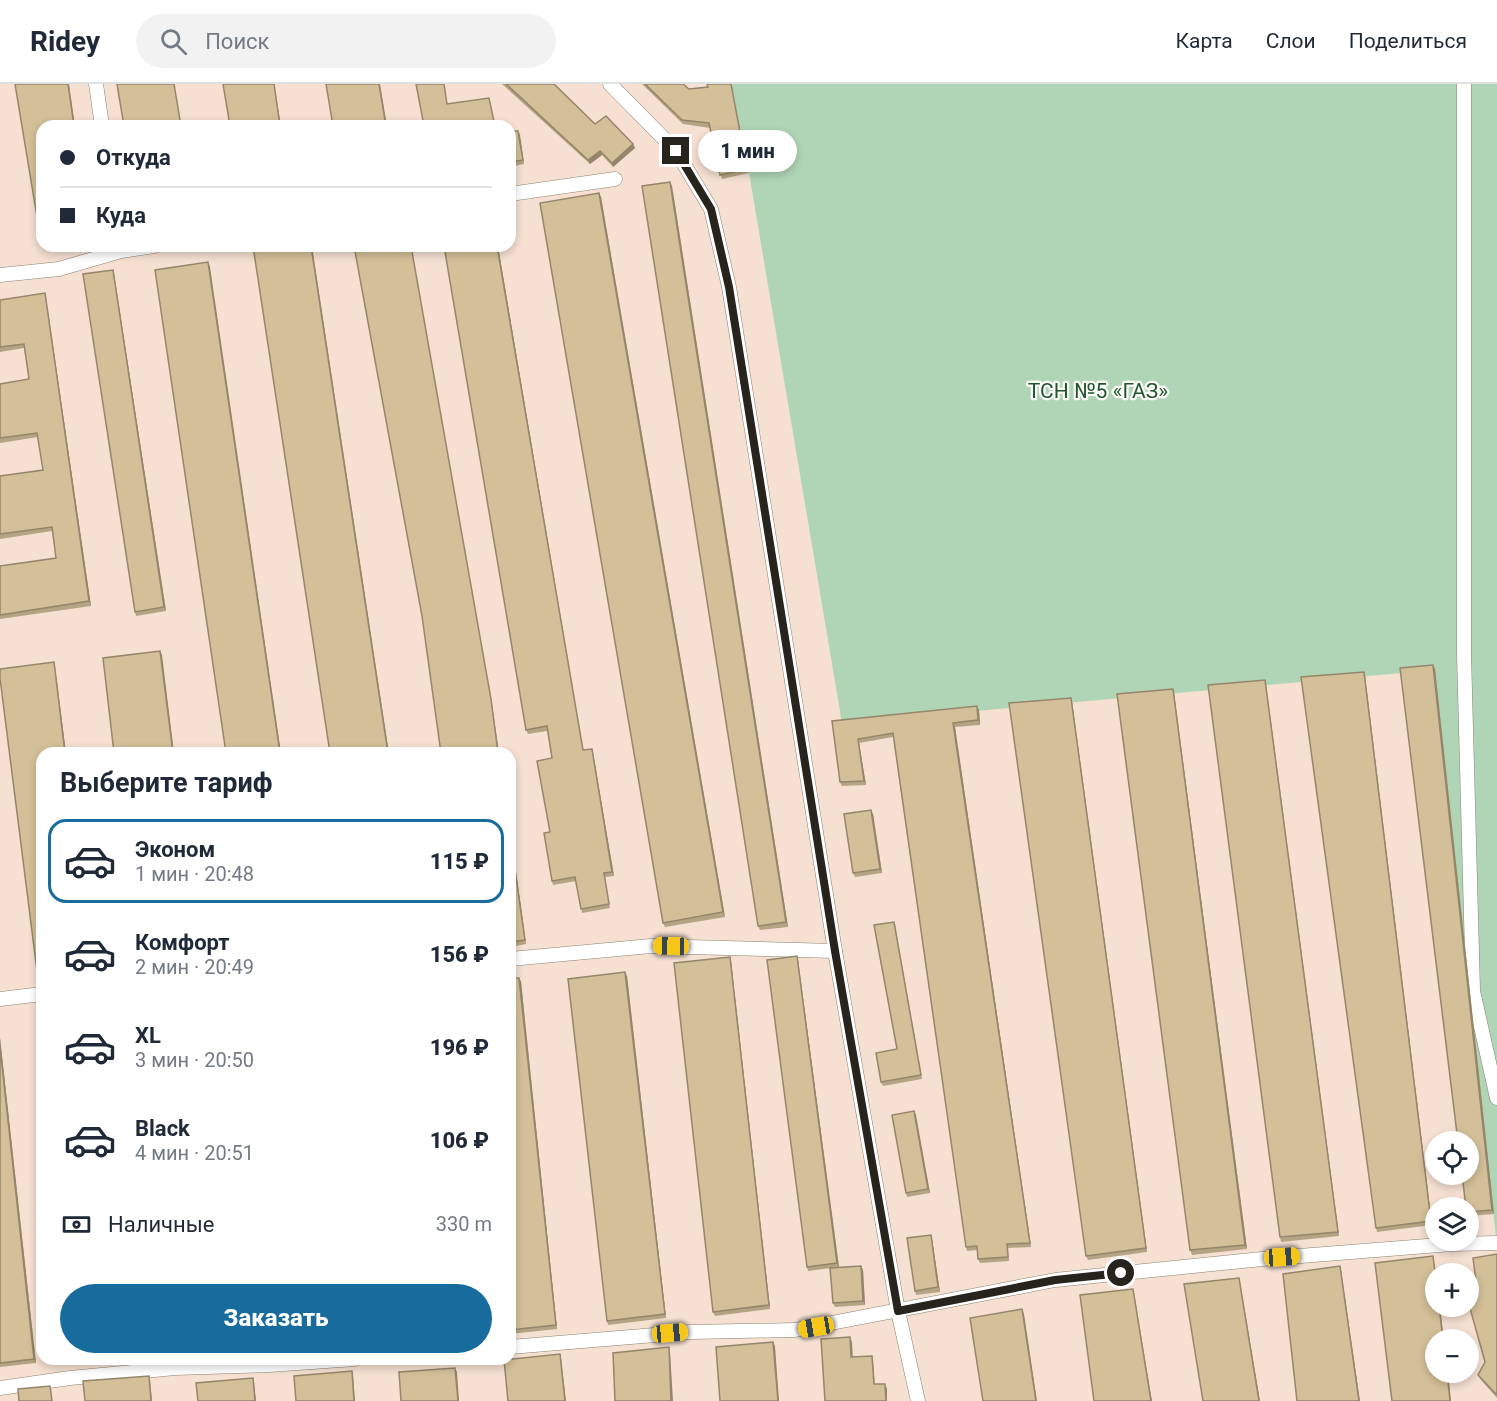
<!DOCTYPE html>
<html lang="ru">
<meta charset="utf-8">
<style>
:root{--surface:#fff;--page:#f2f2f3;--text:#1f2937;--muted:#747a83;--line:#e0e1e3;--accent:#186c9d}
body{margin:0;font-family:Roboto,sans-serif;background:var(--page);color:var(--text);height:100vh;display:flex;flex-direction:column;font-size:22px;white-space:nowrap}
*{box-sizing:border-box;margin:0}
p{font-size:20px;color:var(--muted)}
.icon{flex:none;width:33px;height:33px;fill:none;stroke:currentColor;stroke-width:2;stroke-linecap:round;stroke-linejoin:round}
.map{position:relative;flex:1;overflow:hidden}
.panel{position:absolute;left:36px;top:663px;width:480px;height:618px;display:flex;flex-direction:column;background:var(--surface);border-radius:18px;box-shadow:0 3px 9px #0003}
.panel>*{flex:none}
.guide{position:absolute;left:36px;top:36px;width:480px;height:132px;border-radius:18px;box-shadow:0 3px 9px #0003;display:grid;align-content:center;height:132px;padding:0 24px;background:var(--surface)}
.tools{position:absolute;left:1425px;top:1047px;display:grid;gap:12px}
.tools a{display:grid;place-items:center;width:54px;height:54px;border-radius:50%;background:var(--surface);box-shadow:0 3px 9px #0003;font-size:30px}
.end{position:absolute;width:27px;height:27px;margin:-14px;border:8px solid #27241d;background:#fff;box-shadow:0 0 0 3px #fff}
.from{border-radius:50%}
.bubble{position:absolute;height:42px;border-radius:21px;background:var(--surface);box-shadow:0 3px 9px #0003;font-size:20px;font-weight:800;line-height:42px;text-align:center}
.car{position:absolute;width:18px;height:36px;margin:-18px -9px;border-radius:8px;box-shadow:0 0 4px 2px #0007;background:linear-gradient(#f5c518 24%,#345 0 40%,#f5c518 0 76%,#345 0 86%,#f5c518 0)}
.guide b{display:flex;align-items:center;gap:21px;height:57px;font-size:22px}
.guide b+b{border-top:2px solid var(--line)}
.guide i{width:15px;height:15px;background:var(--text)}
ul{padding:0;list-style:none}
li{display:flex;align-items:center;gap:18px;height:84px;margin:0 12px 9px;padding:0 12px;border:3px solid transparent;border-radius:18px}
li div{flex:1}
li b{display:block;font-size:22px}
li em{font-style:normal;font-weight:800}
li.on{border-color:var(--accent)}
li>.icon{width:54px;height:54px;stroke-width:1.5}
h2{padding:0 24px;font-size:27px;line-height:72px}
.pay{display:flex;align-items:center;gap:15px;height:66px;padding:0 24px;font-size:22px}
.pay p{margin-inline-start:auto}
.cta{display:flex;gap:12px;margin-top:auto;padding:12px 24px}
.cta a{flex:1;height:69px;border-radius:36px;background:var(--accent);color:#fff;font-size:24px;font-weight:800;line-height:69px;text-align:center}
header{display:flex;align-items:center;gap:36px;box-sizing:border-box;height:84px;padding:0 30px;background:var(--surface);border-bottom:2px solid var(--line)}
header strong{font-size:28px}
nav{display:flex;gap:33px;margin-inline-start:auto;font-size:21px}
.search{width:420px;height:54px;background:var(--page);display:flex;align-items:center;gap:15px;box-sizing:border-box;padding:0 21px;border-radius:33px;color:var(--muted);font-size:22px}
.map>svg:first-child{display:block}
.industrial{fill:#f5e0d2;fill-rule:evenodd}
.green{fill:#b0d5b6}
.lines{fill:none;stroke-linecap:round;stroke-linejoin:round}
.lane-casing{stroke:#8b8271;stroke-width:15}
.lane{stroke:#fff;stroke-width:14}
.wall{fill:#b5a483}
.shaded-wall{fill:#94866a}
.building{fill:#d3bf98;stroke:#94866a;stroke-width:1.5}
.route{stroke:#27241d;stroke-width:8}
.labels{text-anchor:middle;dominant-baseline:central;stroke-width:4.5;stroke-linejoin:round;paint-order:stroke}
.park-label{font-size:21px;fill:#1f562f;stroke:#fdfcf8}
</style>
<header>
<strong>Ridey</strong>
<div class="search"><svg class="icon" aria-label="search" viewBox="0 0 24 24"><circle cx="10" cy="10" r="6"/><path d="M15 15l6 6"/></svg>Поиск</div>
<nav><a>Карта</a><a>Слои</a><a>Поделиться</a></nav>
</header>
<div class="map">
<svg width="1497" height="1317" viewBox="0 0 1497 1317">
<rect width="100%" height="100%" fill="#f7eddb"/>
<path class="industrial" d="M0,0H731L749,89L842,638L1435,585L1497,1163V1317H0ZM42,42H510V162H42ZM42,669H510V1275H42ZM1436,1058H1468V1090H1436ZM1436,1124H1468V1156H1436ZM1436,1190H1468V1222H1436ZM1436,1256H1468V1288H1436Z"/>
<polygon class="green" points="731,0 1497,0 1497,1163 1435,586 842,639 749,89"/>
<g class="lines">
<g class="lane-casing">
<g id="lane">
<polyline points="96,0 102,42"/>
<polyline points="610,0 676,67 711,125 729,203 835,867 898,1227 918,1317"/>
<polyline points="1464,0 1464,570 1473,907 1497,1014"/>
<polyline points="510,110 615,95"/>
<polyline points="0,191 59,185 121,167 154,162"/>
<polyline points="510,875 651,862 835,867"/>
<polyline points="0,915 42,910"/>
<polyline points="510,1263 691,1248 795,1246 1055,1196 1262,1175 1452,1160 1497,1159"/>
<polyline points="0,1304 70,1294 175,1284 269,1281 355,1275"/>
</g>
</g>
<use href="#lane" class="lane"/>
</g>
<g class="wall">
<polygon points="502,0 554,0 595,40 633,60 635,64 613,83 602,71 590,80"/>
<polygon points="642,0 683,0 689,5 708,3 707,0 731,0 749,89 722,95 710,44 683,40"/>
<polygon points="510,47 518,47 524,80 510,83"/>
<polygon points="672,102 788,843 760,846 758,842"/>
<polygon points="601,113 725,833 665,843 663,839"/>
<polygon points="444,162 498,162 583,666 592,665 593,669 614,792 605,793 610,824 582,829 576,797 553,801 552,797 550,748 552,674 547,647 528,650 526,646"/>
<polygon points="114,190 166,527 136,532 135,528"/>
<polygon points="45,209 46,214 91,522 0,535 0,482 56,474 52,447 0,455 0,392 43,386 38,353 0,359 0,300 29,295 24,264 0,268 0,216"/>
<polygon points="54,578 55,583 66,669 42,669 42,891 39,891 37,887 0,594 0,585"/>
<polygon points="1433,581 1435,585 1494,1130 1468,1132"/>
<polygon points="1364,588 1365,592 1432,1141 1377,1148 1376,1144"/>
<polygon points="1265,596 1266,601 1339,1152 1281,1158 1280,1153"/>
<polygon points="1173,605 1174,609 1247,1165 1192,1171 1190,1166"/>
<polygon points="1072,618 1147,1168 1088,1176 1086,1172"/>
<polygon points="979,626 980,641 955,643 1031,1163 1008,1164 1009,1177 980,1179 978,1175 978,1166 967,1167 966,1163 893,653 859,659 866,701 842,702 840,698 832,637"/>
<polygon points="873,730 882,789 855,793 853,789"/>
<polygon points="510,745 526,860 510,863"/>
<polygon points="895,842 922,995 883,1002 881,998 897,965"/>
<polygon points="730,873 731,877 770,1225 715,1232 713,1228"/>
<polygon points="798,876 839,1183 861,1182 863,1186 865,1221 835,1223 833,1219 831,1184 808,1187 807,1183"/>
<polygon points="627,892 666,1234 608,1241 607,1237"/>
<polygon points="519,894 521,898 557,1245 510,1250 510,895"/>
<polygon points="0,954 36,1279 0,1283"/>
<polygon points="914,1027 930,1109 907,1113 906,1109"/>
<polygon points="931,1151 932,1155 940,1208 916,1211 915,1207"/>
<polygon points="1497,1171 1497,1314 1480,1295 1478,1291 1485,1278 1477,1205"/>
</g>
<g class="shaded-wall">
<polygon points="68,0 69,0 75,42 74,42"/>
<polygon points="274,0 281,42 280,42"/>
<polygon points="379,0 380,0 387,42 386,42"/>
<polygon points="518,47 520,51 524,80 523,76"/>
<polygon points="633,60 635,64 613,83 612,79"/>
<polygon points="600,67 602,71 590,80 588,76"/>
<polygon points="670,98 672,102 788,843 786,838"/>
<polygon points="599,109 601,113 725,833 723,828"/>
<polygon points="311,162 312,162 389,669 388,669"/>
<polygon points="411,162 492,620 499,669 498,669"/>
<polygon points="497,162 498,162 584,671 583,666"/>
<polygon points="208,178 210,183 281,669 280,669"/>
<polygon points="113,186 114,190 166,527 164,523"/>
<polygon points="45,209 46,214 91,522 89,517"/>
<polygon points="160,567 162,571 174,669 173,669"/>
<polygon points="54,578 55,583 66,669 65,669"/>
<polygon points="1433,581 1435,585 1494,1130 1492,1126"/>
<polygon points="1364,588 1365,592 1432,1141 1431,1137"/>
<polygon points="1265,596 1266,601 1339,1152 1338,1148"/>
<polygon points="1173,605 1174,609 1247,1165 1245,1161"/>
<polygon points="1071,614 1072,618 1147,1168 1146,1164"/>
<polygon points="977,622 979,626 980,641 978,636"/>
<polygon points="953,639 955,643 1031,1163 1030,1159"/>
<polygon points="858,655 859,659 866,701 864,697"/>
<polygon points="592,665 593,669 614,792 612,788"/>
<polygon points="871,726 873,730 882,789 880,785"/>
<polygon points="510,745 526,860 525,856 510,751"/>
<polygon points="894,838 895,842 922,995 921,991"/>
<polygon points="797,872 798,876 839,1183 837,1179"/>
<polygon points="730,873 731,877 770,1225 769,1221"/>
<polygon points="625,888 627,892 666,1234 665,1230"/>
<polygon points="519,894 521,898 557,1245 556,1241"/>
<polygon points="0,954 36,1279 34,1275 0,963"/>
<polygon points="914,1027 916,1031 930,1109 928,1105"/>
<polygon points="931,1151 932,1155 940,1208 938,1203"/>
<polygon points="861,1182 863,1186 865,1221 863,1217"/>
<polygon points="1340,1182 1341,1186 1360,1317 1359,1317"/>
<polygon points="1239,1194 1240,1198 1260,1317 1259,1317"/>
<polygon points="1133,1205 1134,1209 1152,1317 1151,1317"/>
<polygon points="1439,1222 1440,1222 1444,1256 1443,1256"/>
<polygon points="1022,1225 1024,1230 1037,1317 1036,1317"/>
<polygon points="850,1253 852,1258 853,1278 851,1273"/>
<polygon points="773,1258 775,1262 779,1317 778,1317"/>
<polygon points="669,1263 670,1267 673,1317 671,1317"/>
<polygon points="560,1270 561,1274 566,1317 565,1317"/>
<polygon points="872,1272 873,1276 875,1304 874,1300"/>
<polygon points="455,1284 457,1288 459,1317 458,1317"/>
<polygon points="352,1287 353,1291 355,1317 354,1317"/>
<polygon points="1447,1288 1448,1288 1451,1317 1450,1317"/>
<polygon points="149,1292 150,1296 152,1317 151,1317"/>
<polygon points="253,1294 254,1298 256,1317 255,1317"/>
<polygon points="885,1300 887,1305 887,1317 886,1317"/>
</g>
<g class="building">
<polygon points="15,0 68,0 74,42 42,42 42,157 41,157"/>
<polygon points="117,0 174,0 181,42 124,42"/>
<polygon points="223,0 274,0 280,42 230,42"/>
<polygon points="326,0 379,0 386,42 333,42"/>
<polygon points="416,0 444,0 447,20 489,14 495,42 424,42"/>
<polygon points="506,0 554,0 595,40 606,32 633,60 612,79 600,67 588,76"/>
<polygon points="645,0 683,0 689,5 708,3 707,0 731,0 747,85 720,91 709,39 682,36"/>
<polygon points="510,47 518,47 523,76 510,78"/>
<polygon points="670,98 786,838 758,842 642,102"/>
<polygon points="599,109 723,828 663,839 540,119"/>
<polygon points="253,162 311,162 388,669 330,669"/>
<polygon points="354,162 411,162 491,615 498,669 441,669 422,532"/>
<polygon points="444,162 497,162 583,666 592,665 612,788 604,789 609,820 581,825 575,793 552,797 544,749 550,748 537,677 552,674 547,642 526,646"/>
<polygon points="208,178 280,669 226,669 155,186"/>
<polygon points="113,186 164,523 135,528 83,190"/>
<polygon points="45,209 89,517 0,531 0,482 56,474 52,443 0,450 0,392 43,386 37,349 0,354 0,300 29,295 24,260 0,263 0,216"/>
<polygon points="160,567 173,669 114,669 103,574"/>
<polygon points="54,578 65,669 42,669 42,887 37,887 0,594 0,585"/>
<polygon points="1433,581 1492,1126 1468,1128 1468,1124 1466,1124 1462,1090 1468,1090 1468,1058 1458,1058 1400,584"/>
<polygon points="1364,588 1431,1137 1376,1144 1301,593"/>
<polygon points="1265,596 1338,1148 1280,1153 1208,601"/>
<polygon points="1173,605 1245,1161 1190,1166 1117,610"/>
<polygon points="1071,614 1146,1164 1086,1172 1009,619"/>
<polygon points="977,622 978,636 953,639 1030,1159 1007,1160 1008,1173 978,1175 977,1162 966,1163 893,649 858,655 864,697 840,698 832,637"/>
<polygon points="871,726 880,785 853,789 844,730"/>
<polygon points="510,751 525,856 510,858"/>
<polygon points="894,838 921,991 881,998 876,969 897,965 874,841"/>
<polygon points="797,872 837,1179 807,1183 767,876"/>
<polygon points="730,873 769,1221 713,1228 674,879"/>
<polygon points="625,888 665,1230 607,1237 568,895"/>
<polygon points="519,894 556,1241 510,1246 510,895"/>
<polygon points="0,963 34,1275 0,1279"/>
<polygon points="914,1027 928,1105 906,1109 892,1031"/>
<polygon points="931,1151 938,1203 915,1207 907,1154"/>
<polygon points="1497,1170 1497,1311 1478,1291 1485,1278 1468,1217 1468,1215 1477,1205 1473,1174"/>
<polygon points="1433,1172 1436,1195 1436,1222 1439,1222 1443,1256 1436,1256 1436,1288 1447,1288 1450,1317 1392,1317 1375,1179"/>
<polygon points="861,1182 863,1217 833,1219 830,1184"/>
<polygon points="1340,1182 1359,1317 1297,1317 1283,1190"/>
<polygon points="1239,1194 1259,1317 1203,1317 1184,1200"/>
<polygon points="1133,1205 1151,1317 1094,1317 1080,1211"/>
<polygon points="1022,1225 1036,1317 983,1317 970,1234"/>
<polygon points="850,1253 851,1273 872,1272 874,1300 885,1300 886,1317 825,1317 821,1255"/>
<polygon points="773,1258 778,1317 720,1317 716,1263"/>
<polygon points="669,1263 671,1317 615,1317 613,1269"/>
<polygon points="560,1270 565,1317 508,1317 504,1276"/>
<polygon points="455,1284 458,1317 401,1317 399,1288"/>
<polygon points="352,1287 354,1317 296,1317 294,1292"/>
<polygon points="149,1292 151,1317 85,1317 83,1297"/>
<polygon points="253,1294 255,1317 198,1317 196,1299"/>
<polygon points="50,1302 52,1317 19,1317 18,1305"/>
</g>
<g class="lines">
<polyline class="route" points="676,67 711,125 729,203 835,867 898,1227 1055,1196 1121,1189"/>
</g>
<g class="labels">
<g class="park-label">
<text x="1098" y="307">ТСН №5 «ГАЗ»</text>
</g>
</g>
</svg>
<div class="tools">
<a><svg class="icon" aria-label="locate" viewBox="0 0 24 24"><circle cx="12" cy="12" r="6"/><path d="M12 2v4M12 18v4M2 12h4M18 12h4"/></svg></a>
<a><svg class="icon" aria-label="layers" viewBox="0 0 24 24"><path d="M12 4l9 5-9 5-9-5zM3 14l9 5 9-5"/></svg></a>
<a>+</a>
<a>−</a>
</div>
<i class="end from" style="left:1121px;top:1189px"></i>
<i class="end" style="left:676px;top:67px"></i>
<div class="bubble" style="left:698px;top:46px;width:99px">1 мин</div>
<i class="car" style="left:671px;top:862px;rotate:271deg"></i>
<i class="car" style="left:1282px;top:1173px;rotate:86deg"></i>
<i class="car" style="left:816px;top:1243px;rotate:260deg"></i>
<i class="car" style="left:670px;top:1249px;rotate:85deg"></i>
<div class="guide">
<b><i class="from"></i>Откуда</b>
<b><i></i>Куда</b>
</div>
<section class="panel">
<h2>Выберите тариф</h2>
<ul>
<li class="on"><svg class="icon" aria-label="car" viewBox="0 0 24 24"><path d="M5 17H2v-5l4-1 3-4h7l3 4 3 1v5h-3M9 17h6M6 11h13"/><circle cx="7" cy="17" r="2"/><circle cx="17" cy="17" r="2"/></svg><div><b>Эконом</b><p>1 мин · 20:48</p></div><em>115 ₽</em></li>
<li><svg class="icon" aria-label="car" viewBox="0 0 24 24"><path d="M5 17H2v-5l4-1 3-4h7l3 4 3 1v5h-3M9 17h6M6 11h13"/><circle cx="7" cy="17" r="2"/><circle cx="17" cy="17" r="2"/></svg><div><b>Комфорт</b><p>2 мин · 20:49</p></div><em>156 ₽</em></li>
<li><svg class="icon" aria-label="car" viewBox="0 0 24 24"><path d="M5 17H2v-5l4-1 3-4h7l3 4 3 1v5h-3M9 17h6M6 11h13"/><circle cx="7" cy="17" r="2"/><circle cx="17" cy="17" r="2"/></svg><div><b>XL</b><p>3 мин · 20:50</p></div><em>196 ₽</em></li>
<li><svg class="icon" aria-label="car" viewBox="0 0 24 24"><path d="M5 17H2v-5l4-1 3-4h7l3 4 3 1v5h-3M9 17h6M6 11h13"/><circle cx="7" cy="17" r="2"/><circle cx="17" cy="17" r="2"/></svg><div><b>Black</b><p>4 мин · 20:51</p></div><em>106 ₽</em></li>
</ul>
<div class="pay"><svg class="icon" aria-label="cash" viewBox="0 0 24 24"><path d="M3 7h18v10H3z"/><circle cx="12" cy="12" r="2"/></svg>Наличные<p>330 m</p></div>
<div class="cta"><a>Заказать</a></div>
</section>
</div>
